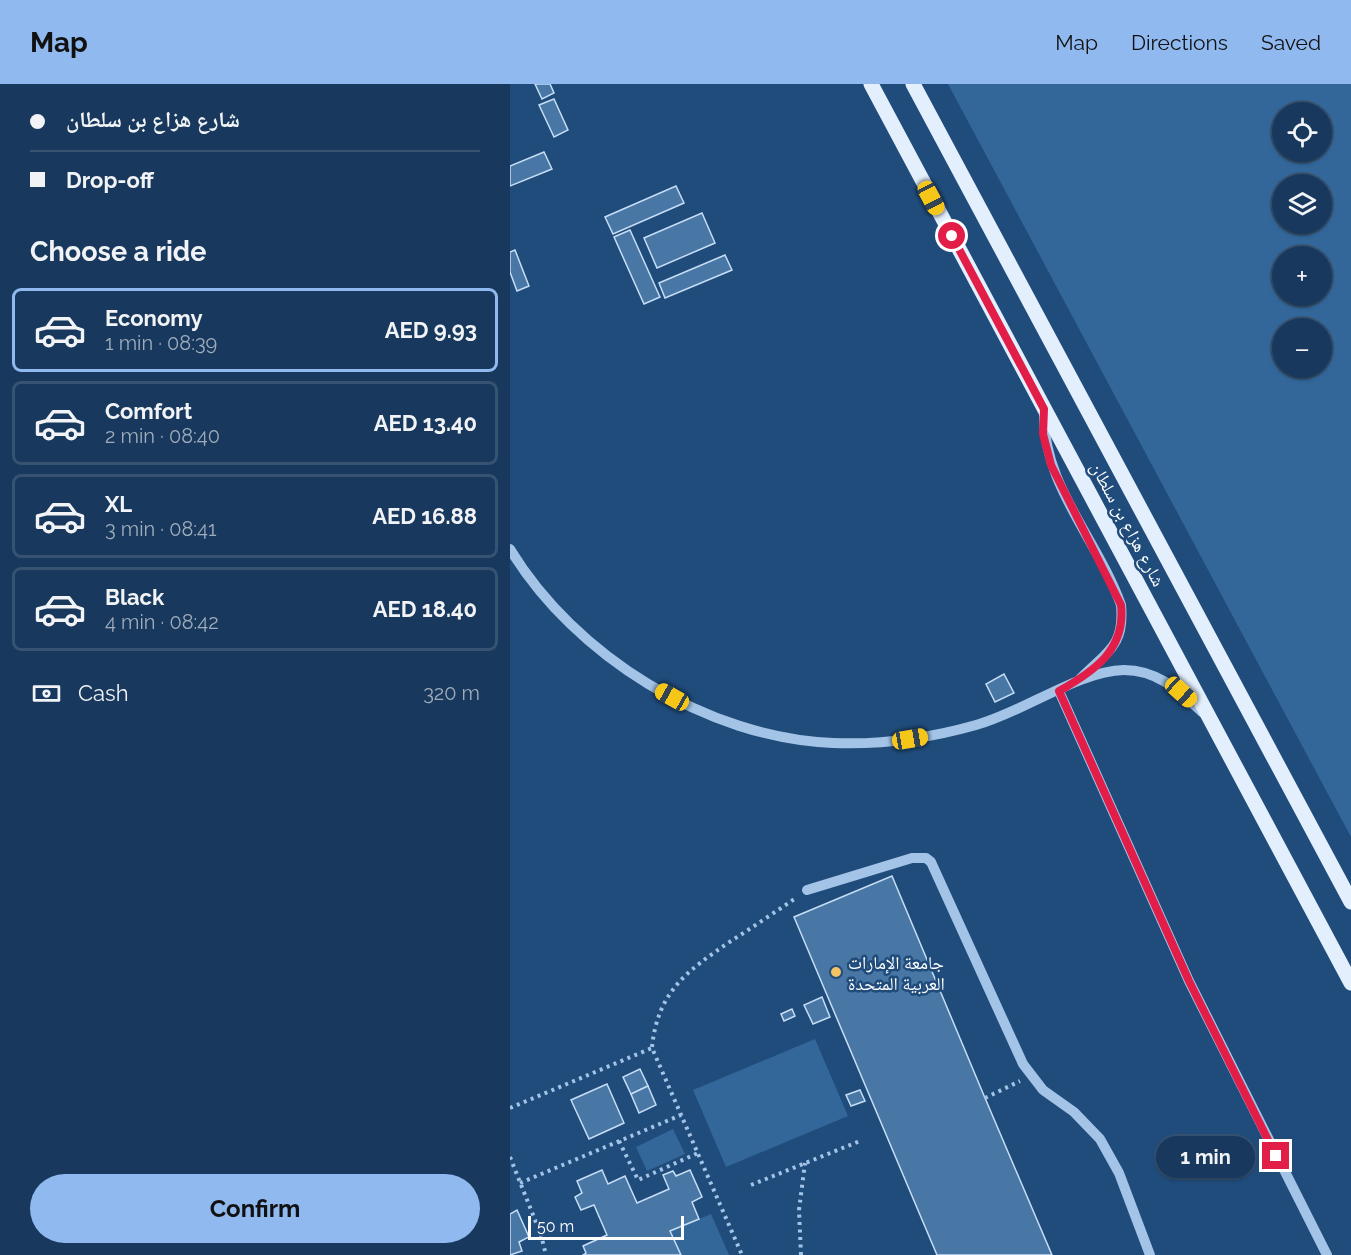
<!DOCTYPE html>
<meta charset="utf-8">
<style>
:root{--surface:#18395d;--page:#214063;--text:#f1f3f6;--muted:#9facbc;--line:#365372;--accent:#90b9f0}
body{margin:0;font-family:Raleway,"Noto Naskh Arabic",sans-serif;background:var(--page);color:var(--text);height:100vh;display:flex;flex-direction:column;font-size:22px;white-space:nowrap}
*{box-sizing:border-box;margin:0}
p{font-size:20px;color:var(--muted)}
.icon{flex:none;width:33px;height:33px;fill:none;stroke:currentColor;stroke-width:2;stroke-linecap:round;stroke-linejoin:round}
.map{position:relative;flex:1;overflow:hidden}
.drawer{display:flex;flex-direction:column;background:var(--surface);width:510px}
.drawer>*{flex:none}
.hud{display:grid;align-content:center;height:132px;padding:0 30px;background:var(--surface)}
.fabs{position:absolute;left:762px;top:18px;display:grid;gap:12px}
.fabs a{display:grid;place-items:center;width:60px;height:60px;border-radius:50%;background:var(--surface);box-shadow:0 2px 4px #0004,0 0 0 2px var(--line);font-size:30px}
.scale{position:absolute;left:18px;bottom:15px;width:156px;box-sizing:border-box;padding-left:6px;border:3px solid #fff;border-top:0;font-size:16px;line-height:21px;white-space:nowrap;color:#fff;-webkit-text-stroke:4px #204c7c;paint-order:stroke}
.end{position:absolute;width:27px;height:27px;margin:-14px;border:8px solid #e11d48;background:#fff;box-shadow:0 0 0 3px #fff}
.from{border-radius:50%}
.bubble{position:absolute;height:42px;border-radius:21px;background:var(--surface);box-shadow:0 2px 4px #0004,0 0 0 2px var(--line);font-size:20px;font-weight:700;line-height:42px;text-align:center}
.car{position:absolute;width:18px;height:36px;margin:-18px -9px;border-radius:8px;box-shadow:0 0 4px 2px #0007;background:linear-gradient(#f5c518 24%,#345 0 40%,#f5c518 0 76%,#345 0 86%,#f5c518 0)}
.hud b{display:flex;align-items:center;gap:21px;height:57px;font-size:22px}
.hud b+b{border-top:2px solid var(--line)}
.hud i{width:15px;height:15px;background:var(--text)}
ul{padding:0;list-style:none}
li{display:flex;align-items:center;gap:18px;height:84px;margin:0 12px 9px;padding:0 18px;border:3px solid var(--line);border-radius:9px}
li div{flex:1}
li b{display:block;font-size:22px}
li em{font-style:normal;font-weight:700}
li.on{border-color:var(--accent)}
li>.icon{width:54px;height:54px;stroke-width:1.5}
h2{padding:0 30px;font-size:27px;line-height:72px}
.pay{display:flex;align-items:center;gap:15px;height:66px;padding:0 30px;font-size:22px}
.pay p{margin-inline-start:auto}
.action{display:flex;gap:12px;margin-top:auto;padding:12px 30px}
.action a{flex:1;height:69px;border-radius:36px;background:var(--accent);color:#111;font-size:24px;font-weight:700;line-height:69px;text-align:center}
header{display:flex;align-items:center;gap:36px;box-sizing:border-box;height:84px;padding:0 30px;background:var(--accent);color:#111}
header strong{font-size:28px}
nav{display:flex;gap:33px;margin-inline-start:auto;font-size:21px}
main{display:flex;flex:1;min-height:0}
.map>svg:first-child{display:block}
.green{fill:#33679a;fill-rule:evenodd}
.building{fill:#4977a5;stroke:#c6ddf5;stroke-width:1.5}
.lines{fill:none;stroke-linecap:round;stroke-linejoin:round}
.path{stroke:#a3c4e6;stroke-width:4;stroke-dasharray:3 4.5;stroke-linecap:butt}
.minor{stroke:#a3c4e6;stroke-width:10}
.major{stroke:#e4effd;stroke-width:15}
.route{stroke:#e11d48;stroke-width:8}
.poi-dot{fill:#f3c364;stroke:#204c7c;stroke-width:2}
.labels{text-anchor:middle;dominant-baseline:central;stroke-width:5;stroke-linejoin:round;paint-order:stroke}
.street-label{font-size:18px;fill:#fff;stroke:#204c7c}
.poi-label{font-size:18px;fill:#fff;stroke:#204c7c;text-anchor:start}
</style>
<header>
<strong>Map</strong>
<nav><a>Map</a><a>Directions</a><a>Saved</a></nav>
</header>
<main>
<section class="drawer">
<div class="hud">
<b><i class="from"></i>شارع هزاع بن سلطان</b>
<b><i></i>Drop-off</b>
</div>
<h2>Choose a ride</h2>
<ul>
<li class="on"><svg class="icon" aria-label="car" viewBox="0 0 24 24"><path d="M5 17H2v-5l4-1 3-4h7l3 4 3 1v5h-3M9 17h6M6 11h13"/><circle cx="7" cy="17" r="2"/><circle cx="17" cy="17" r="2"/></svg><div><b>Economy</b><p>1 min · 08:39</p></div><em>AED 9.93</em></li>
<li><svg class="icon" aria-label="car" viewBox="0 0 24 24"><path d="M5 17H2v-5l4-1 3-4h7l3 4 3 1v5h-3M9 17h6M6 11h13"/><circle cx="7" cy="17" r="2"/><circle cx="17" cy="17" r="2"/></svg><div><b>Comfort</b><p>2 min · 08:40</p></div><em>AED 13.40</em></li>
<li><svg class="icon" aria-label="car" viewBox="0 0 24 24"><path d="M5 17H2v-5l4-1 3-4h7l3 4 3 1v5h-3M9 17h6M6 11h13"/><circle cx="7" cy="17" r="2"/><circle cx="17" cy="17" r="2"/></svg><div><b>XL</b><p>3 min · 08:41</p></div><em>AED 16.88</em></li>
<li><svg class="icon" aria-label="car" viewBox="0 0 24 24"><path d="M5 17H2v-5l4-1 3-4h7l3 4 3 1v5h-3M9 17h6M6 11h13"/><circle cx="7" cy="17" r="2"/><circle cx="17" cy="17" r="2"/></svg><div><b>Black</b><p>4 min · 08:42</p></div><em>AED 18.40</em></li>
</ul>
<div class="pay"><svg class="icon" aria-label="cash" viewBox="0 0 24 24"><path d="M3 7h18v10H3z"/><circle cx="12" cy="12" r="2"/></svg>Cash<p>320 m</p></div>
<div class="action"><a>Confirm</a></div>
</section>
<div class="map">
<svg width="841" height="1171" viewBox="0 0 841 1171">
<rect width="100%" height="100%" fill="#204c7c"/>
<g class="green">
<path d="M438,0H841V753ZM812,28V68H772V28ZM812,100V140H772V100ZM772,172H812V212H772ZM772,244H812V284H772Z"/>
<polygon points="305,955 338,1032 216,1083 183,1006"/>
<polygon points="163,1045 175,1070 137,1087 126,1063"/>
<polygon points="201,1130 219,1171 171,1171 160,1147"/>
</g>
<g class="building">
<polygon points="25,0 40,0 44,9 32,15"/>
<polygon points="44,15 58,46 44,53 29,21"/>
<polygon points="34,68 42,85 0,102 0,82"/>
<polygon points="166,102 174,119 103,150 95,133"/>
<polygon points="192,129 205,159 147,184 134,154"/>
<polygon points="120,146 150,213 134,220 104,153"/>
<polygon points="5,166 19,202 7,207 0,188 0,168"/>
<polygon points="215,171 222,186 155,214 149,199"/>
<polygon points="494,590 504,609 485,618 476,600"/>
<polygon points="382,792 475,1014 542,1171 427,1171 284,833"/>
<polygon points="312,913 320,933 303,940 294,921"/>
<polygon points="282,925 285,932 274,937 271,930"/>
<polygon points="130,985 138,1002 121,1010 113,993"/>
<polygon points="97,1000 114,1039 79,1055 61,1016"/>
<polygon points="138,1002 146,1021 129,1029 121,1010"/>
<polygon points="350,1006 355,1017 341,1022 336,1011"/>
<polygon points="92,1086 98,1100 115,1092 127,1119 159,1105 153,1091 163,1087 166,1092 180,1086 192,1113 182,1118 189,1135 160,1147 171,1171 73,1171 76,1169 73,1162 97,1151 84,1121 71,1126 65,1113 72,1109 67,1097"/>
<polygon points="7,1126 19,1153 9,1158 12,1167 0,1171 0,1130"/>
</g>
<g class="lines">
<g class="path">
<path d="M142,963C148,907 177,887 221,857C243,843 265,828 286,814"/>
<polyline points="475,1014 510,997"/>
<polyline points="0,1024 142,964 232,1171"/>
<polyline points="109,1057 128,1096 188,1069"/>
<polyline points="0,1073 31,1151 36,1171"/>
<polyline points="10,1099 171,1031"/>
<polyline points="241,1101 350,1057"/>
<polyline points="291,1171 289,1126 295,1079"/>
</g>
<g class="minor">
<path d="M534,327C532,401 587,454 611,521C615,563 596,568 570,595"/>
<path d="M0,465C65,572 197,654 323,659C371,661 420,654 466,641C514,628 568,587 614,586C648,586 669,607 692,628"/>
<polyline points="549,607 679,897 817,1171"/>
<polyline points="297,806 402,774 416,774 421,778 513,980 533,1006 564,1028 590,1055 609,1089 640,1171"/>
</g>
<g class="major">
<polyline points="361,0 841,899"/>
<polyline points="403,0 841,818"/>
</g>
</g>
<g class="lines">
<path class="route" d="M442,152L534,325L533,350L541,381L611,521C616,565 585,587 549,607L679,897L766,1072"/>
</g>
<circle class="poi-dot" cx="326" cy="888" r="6"/>
<g class="labels">
<g class="street-label">
<text transform="translate(618 440) rotate(62)">شارع هزاع بن سلطان</text>
</g>
<g class="poi-label">
<text x="338" y="878">جامعة الإمارات<tspan x="338" dy="21">العربية المتحدة</tspan></text>
</g>
</g>
</svg>
<div class="fabs">
<a><svg class="icon" aria-label="locate" viewBox="0 0 24 24"><circle cx="12" cy="12" r="6"/><path d="M12 2v4M12 18v4M2 12h4M18 12h4"/></svg></a>
<a><svg class="icon" aria-label="layers" viewBox="0 0 24 24"><path d="M12 4l9 5-9 5-9-5zM3 14l9 5 9-5"/></svg></a>
<a>+</a>
<a>−</a>
</div>
<div class="scale">50 m</div>
<i class="end from" style="left:442px;top:152px"></i>
<i class="end" style="left:766px;top:1072px"></i>
<div class="bubble" style="left:646px;top:1052px;width:99px">1 min</div>
<i class="car" style="left:421px;top:114px;rotate:152deg"></i>
<i class="car" style="left:671px;top:608px;rotate:132deg"></i>
<i class="car" style="left:162px;top:613px;rotate:299deg"></i>
<i class="car" style="left:400px;top:655px;rotate:80deg"></i>
</div>
</main>
